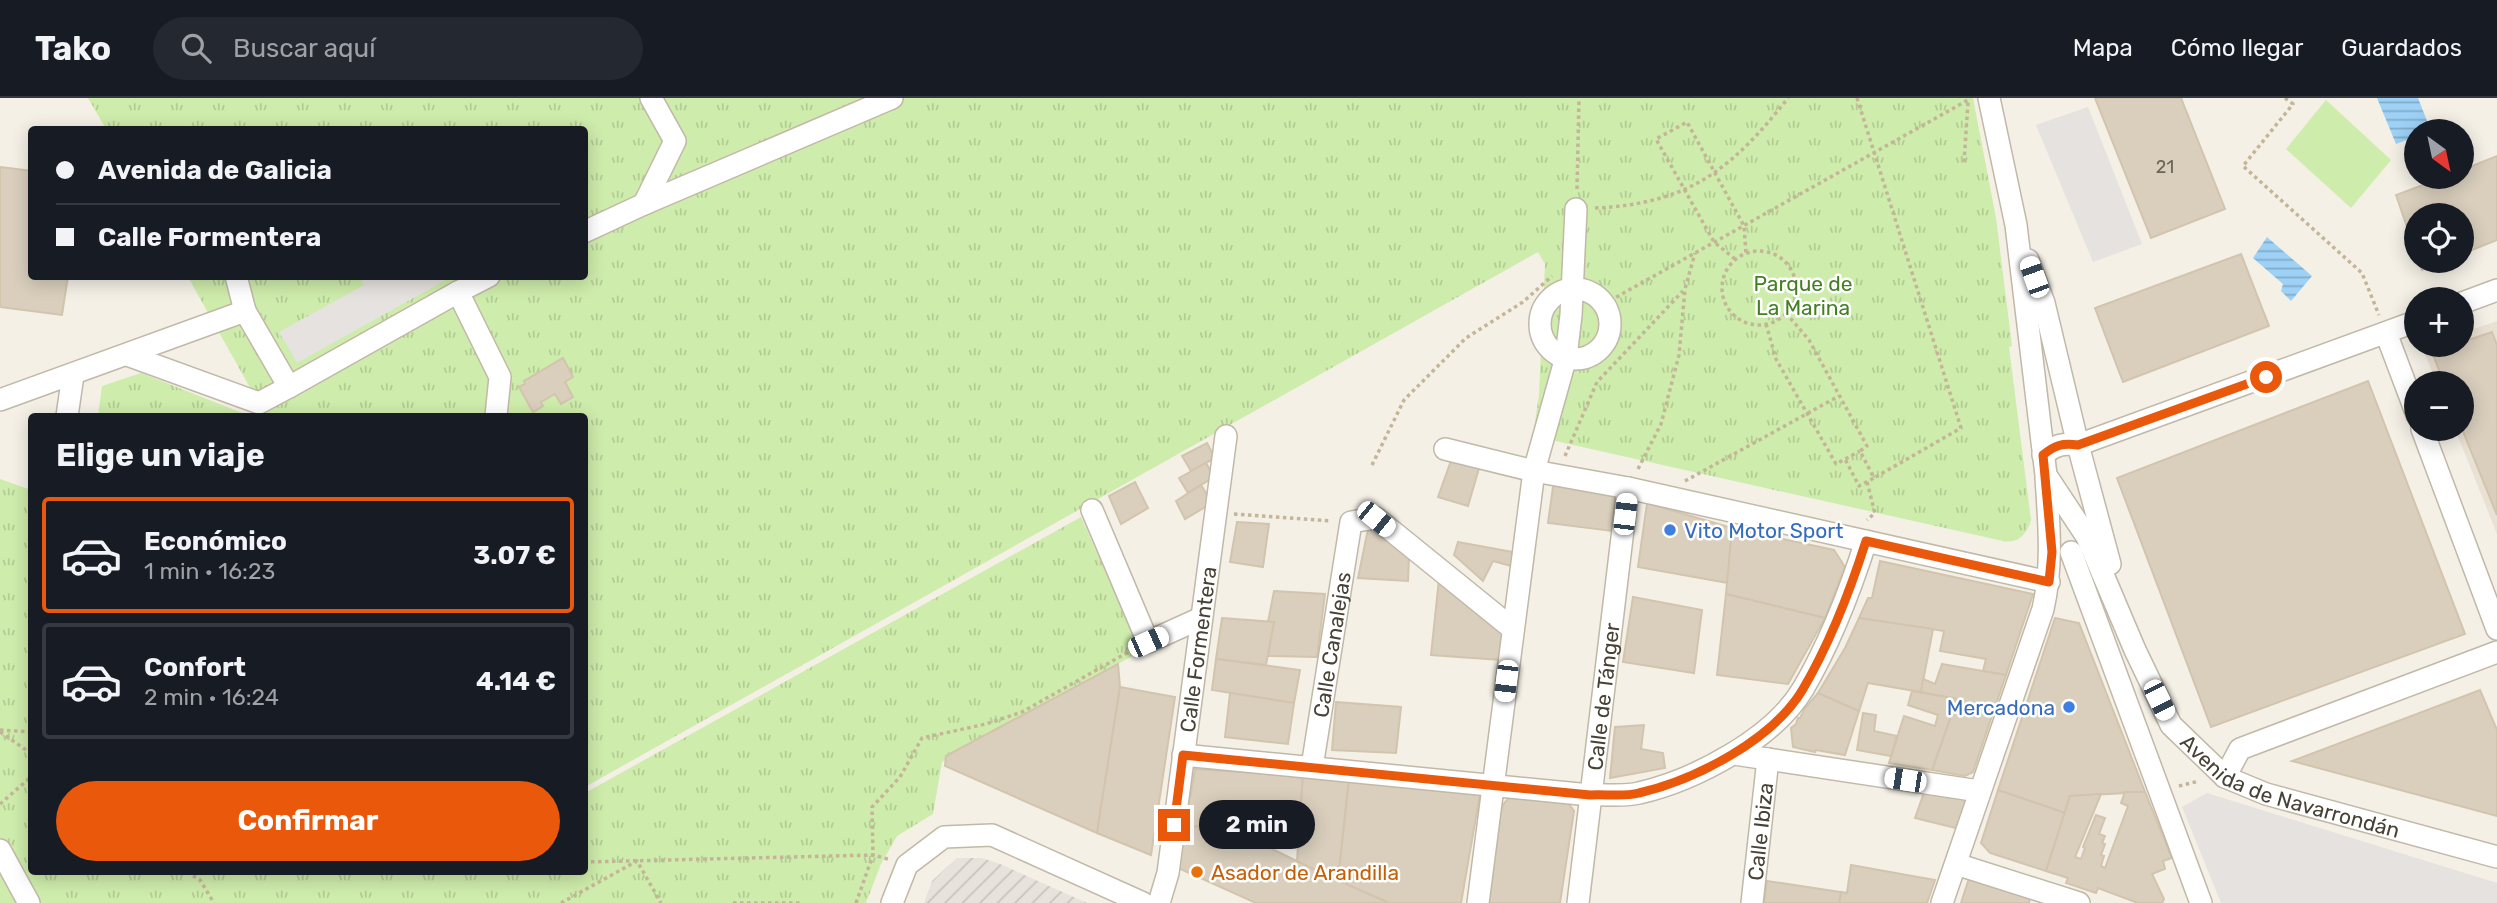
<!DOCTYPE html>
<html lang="es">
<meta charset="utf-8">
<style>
:root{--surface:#171b24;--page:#242831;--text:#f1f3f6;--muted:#9ea1a6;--line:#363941;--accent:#ea580c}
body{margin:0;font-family:Rubik,sans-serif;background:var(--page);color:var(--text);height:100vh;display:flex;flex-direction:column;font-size:26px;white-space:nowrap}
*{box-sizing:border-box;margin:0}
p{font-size:23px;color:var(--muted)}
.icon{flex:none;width:38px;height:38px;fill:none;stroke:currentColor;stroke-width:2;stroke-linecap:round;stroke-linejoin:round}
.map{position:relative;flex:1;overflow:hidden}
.drawer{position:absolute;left:28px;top:315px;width:560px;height:462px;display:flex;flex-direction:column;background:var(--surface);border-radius:7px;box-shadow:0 4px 18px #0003}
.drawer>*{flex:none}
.top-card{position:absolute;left:28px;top:28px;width:560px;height:154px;border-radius:7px;box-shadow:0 4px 18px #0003;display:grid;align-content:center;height:154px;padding:0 28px;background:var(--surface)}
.needle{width:46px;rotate:147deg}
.fabs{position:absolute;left:2404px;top:21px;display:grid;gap:14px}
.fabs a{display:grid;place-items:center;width:70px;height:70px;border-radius:50%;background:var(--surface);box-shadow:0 4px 18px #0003;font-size:35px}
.end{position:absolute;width:32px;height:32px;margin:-16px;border:9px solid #ea580c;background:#fff;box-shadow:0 0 0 4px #fff}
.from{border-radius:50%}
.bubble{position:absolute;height:49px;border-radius:24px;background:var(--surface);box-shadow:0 4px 18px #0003;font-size:23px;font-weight:700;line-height:49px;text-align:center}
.car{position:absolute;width:21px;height:42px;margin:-21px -10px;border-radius:9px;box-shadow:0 0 5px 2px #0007;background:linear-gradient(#fff 24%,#345 0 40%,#fff 0 76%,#345 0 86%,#fff 0)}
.top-card b{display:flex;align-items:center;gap:24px;height:66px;font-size:26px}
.top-card b+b{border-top:2px solid var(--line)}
.top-card i{width:18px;height:18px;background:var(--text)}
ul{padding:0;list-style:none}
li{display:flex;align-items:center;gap:21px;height:116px;margin:0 14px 10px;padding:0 14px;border:4px solid var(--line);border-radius:7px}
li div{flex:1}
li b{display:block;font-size:26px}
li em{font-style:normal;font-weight:700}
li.current{border-color:var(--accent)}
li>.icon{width:63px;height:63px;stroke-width:1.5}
h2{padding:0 28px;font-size:32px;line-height:84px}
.button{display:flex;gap:14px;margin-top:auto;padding:14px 28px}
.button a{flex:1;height:80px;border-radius:42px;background:var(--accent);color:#fff;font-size:28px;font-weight:700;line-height:80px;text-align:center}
header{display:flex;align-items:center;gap:42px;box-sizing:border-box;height:98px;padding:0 35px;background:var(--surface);border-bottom:2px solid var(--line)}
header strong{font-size:33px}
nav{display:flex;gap:38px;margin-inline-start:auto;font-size:24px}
.search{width:490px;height:63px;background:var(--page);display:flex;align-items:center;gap:18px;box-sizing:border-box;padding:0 24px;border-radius:38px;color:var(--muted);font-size:26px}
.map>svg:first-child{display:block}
.residential{fill:#e9e2d4}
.industrial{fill:url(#industrial-furrows)}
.grass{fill:url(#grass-tufts)}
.pitch{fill:#ceecab}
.parking{fill:#e5e2df}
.water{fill:url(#water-rules)}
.building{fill:#dacfbd;stroke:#d2c4ad;stroke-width:2}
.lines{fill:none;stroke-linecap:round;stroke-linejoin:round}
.minor-casing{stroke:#c1b8a8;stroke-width:24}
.path{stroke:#c4b598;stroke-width:3.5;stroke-dasharray:3.5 3.5;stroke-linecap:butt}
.minor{stroke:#fff;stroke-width:21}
.route{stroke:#ea580c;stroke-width:9}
.shop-dot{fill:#3f7fe0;stroke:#fff;stroke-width:2.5}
.food-dot{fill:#e8710a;stroke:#fff;stroke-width:2.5}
.labels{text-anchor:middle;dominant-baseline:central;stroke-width:5;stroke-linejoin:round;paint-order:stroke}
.number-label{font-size:18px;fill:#6c6457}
.park-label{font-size:21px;fill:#447f23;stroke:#fff}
.shop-label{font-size:21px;fill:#366cbe;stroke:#fff;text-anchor:start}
.street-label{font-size:21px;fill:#484135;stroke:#fff}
.food-label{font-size:21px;fill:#c56008;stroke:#fff;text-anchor:start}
</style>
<header>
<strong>Tako</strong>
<div class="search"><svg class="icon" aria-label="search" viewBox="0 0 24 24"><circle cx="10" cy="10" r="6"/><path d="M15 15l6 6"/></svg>Buscar aquí</div>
<nav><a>Mapa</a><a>Cómo llegar</a><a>Guardados</a></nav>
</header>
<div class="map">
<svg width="2497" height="805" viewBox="0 0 2497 805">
<defs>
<pattern id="industrial-furrows" width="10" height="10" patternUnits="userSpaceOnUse" patternTransform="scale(1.75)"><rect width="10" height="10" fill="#e7e2db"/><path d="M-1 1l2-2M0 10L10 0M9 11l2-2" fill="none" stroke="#c8c3bd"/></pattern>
<pattern id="grass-tufts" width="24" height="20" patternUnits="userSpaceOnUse" patternTransform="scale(1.75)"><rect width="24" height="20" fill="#ceecab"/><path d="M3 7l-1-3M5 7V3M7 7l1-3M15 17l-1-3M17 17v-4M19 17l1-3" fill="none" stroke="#b2cc94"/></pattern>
<pattern id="water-rules" width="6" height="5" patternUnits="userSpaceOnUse" patternTransform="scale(1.75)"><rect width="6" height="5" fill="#9dd1f6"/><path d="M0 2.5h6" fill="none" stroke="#82abc8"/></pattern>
</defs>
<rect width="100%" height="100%" fill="#f4f0e6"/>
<polygon class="residential" points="2497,223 2497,436 2455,331 2462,331 2462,285 2437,285 2422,249 2430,247 2462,247 2462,235"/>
<polygon class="industrial" points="957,760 982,760 1000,766 1087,805 924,805 932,783"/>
<g class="grass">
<path d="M88,0H1973L1996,120L2012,248L2009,249L2031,422C2027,436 2018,446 2003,443L1533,338L1539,296L1545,166L1538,154L585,689L584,318H266L188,179L584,178V32L106,31Z"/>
<polygon points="141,275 250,318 98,318 102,288"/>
<polygon points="0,381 31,392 32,774 584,774 585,695 1081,419 1141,553 942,664 933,716 897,738 881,766 866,805 0,805"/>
</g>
<polygon class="pitch" points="2326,2 2391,62 2351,110 2286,51"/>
<g class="parking">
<polygon points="2088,9 2142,146 2093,164 2036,27"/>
<polygon points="360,179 451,179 297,265 279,234 364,187"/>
<polygon points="2207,695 2497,785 2497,805 2221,805 2182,709"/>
</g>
<g class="water">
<polygon points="2377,0 2418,0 2431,33 2417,33 2417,38 2396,46"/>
<polygon points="2267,139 2312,178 2291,203 2281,193 2283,186 2253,160"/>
</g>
<g class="building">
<polygon points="2095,0 2181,0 2225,111 2151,140"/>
<polygon points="2497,58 2497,142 2462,156 2462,117 2417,117 2417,158 2396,97 2444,79 2462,79 2462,72"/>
<polygon points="0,69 32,73 32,178 68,178 62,217 0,209"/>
<polygon points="2241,156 2269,228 2123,284 2095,210"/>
<polygon points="2418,163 2445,163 2422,172"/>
<polygon points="2492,234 2497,247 2497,417 2462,331 2462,285 2444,285 2432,254 2454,247 2462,247 2462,244"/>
<polygon points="563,260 573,279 565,284 573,299 561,306 555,296 541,304 543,308 533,314 519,289 525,286 524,283"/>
<polygon points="2368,283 2465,536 2211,629 2117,380"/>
<polygon points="1207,345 1215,360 1191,373 1182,358"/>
<polygon points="1452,360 1480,367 1468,408 1438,399"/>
<polygon points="1206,365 1214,379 1188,395 1179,380"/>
<polygon points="1135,384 1148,410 1121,426 1109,398"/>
<polygon points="1560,385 1616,396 1612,433 1548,425 1553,389"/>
<polygon points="1201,387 1212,405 1185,421 1176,403"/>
<polygon points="1647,405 1732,430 1728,485 1638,469"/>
<polygon points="1237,424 1269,426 1263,469 1230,464"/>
<polygon points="1732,430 1834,452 1845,469 1825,520 1726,496"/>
<polygon points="1368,431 1380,431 1409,458 1408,483 1358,480"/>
<polygon points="1458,444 1513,454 1511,468 1493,463 1483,483 1454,457"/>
<polygon points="1880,463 2033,496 2006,577 1983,573 1986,561 1940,553 1944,533 1859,520 1868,500 1872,500"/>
<polygon points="1439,481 1503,534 1500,562 1431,557"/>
<polygon points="1274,493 1325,496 1317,559 1268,558 1274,524 1268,524"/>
<polygon points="1726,496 1825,520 1788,586 1717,577"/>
<polygon points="1633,499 1702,512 1694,575 1623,564"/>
<polygon points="1222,520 1274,524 1266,567 1216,561"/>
<polygon points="1859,520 1933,531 1921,594 1868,585 1859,613 1818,595 1845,550"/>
<polygon points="2055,520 2079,525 2145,694 2070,698 2065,715 1998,692"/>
<polygon points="1216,561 1300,572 1294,605 1212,592"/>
<polygon points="1118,566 1120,589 1097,735 945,668 946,658"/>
<polygon points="1942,566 2006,577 1973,674 1965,678 1932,672 1957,601 1921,594 1923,581 1935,586"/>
<polygon points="1120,589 1175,599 1151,757 1097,735"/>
<polygon points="2480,592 2497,632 2497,718 2292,663"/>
<polygon points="1912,593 1957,601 1932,672 1889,665 1904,618 1935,628 1938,617 1908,607"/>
<polygon points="1230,595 1294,605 1288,646 1225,639"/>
<polygon points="1818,595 1859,613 1845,657 1816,652 1815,654 1793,649 1791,630 1796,626 1798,620 1800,620 1805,610"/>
<polygon points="1336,604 1401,609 1396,655 1332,652"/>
<polygon points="1863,615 1876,617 1874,633 1897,638 1891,658 1857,652"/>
<polygon points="1644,627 1641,651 1663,655 1665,670 1610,680 1615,629"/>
<polygon points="1195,671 1303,678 1299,733 1185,728"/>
<polygon points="1303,678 1349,681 1338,783 1297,763"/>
<polygon points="1349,681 1480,696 1461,805 1389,805 1338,783"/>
<polygon points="1925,692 1970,700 1956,730 1915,720"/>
<polygon points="1998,692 2065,715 2046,773 1990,755 1981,745"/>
<polygon points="2125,694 2145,694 2172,760 2163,763 2165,771 2152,776 2164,801 2162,805 2138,805 2098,790 2096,795 2066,785 2068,780 2046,773 2070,698 2085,697 2101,696 2075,759 2081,761 2085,750 2083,749 2096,717 2105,720 2099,736 2105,738 2102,745 2105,746 2101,757 2104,758 2101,768 2105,770 2128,708 2121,705"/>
<polygon points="1511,697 1568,705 1574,713 1560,805 1487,805 1502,708"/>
<polygon points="1185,728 1232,731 1319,774 1389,805 1256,805 1178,770"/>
<polygon points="1851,767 1935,782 1927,805 1839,805 1841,794 1847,795"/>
<polygon points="1972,771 2031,795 2029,805 1961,805"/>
<polygon points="1767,783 1841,794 1839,805 1764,805"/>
</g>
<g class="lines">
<g class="minor-casing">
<g id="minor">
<path id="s1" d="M1989,0L2016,127L2046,377L2087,439L2135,552L2171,627L2225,679L2266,696L2497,759"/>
<polyline points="644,106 675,43 651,0"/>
<polyline points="584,134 644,106 892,0"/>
<polyline points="2028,162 2044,205 2078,347 2110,466"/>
<polyline points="236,178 245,213"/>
<circle cx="1575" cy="226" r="35"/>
<polyline points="458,194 500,279 496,318"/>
<polyline points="2462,205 2497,192"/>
<polyline points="2386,235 2417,317"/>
<polyline points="127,257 259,305 289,289"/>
<polyline points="0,302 245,213 289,289 458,194 489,178"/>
<polyline points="67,318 73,277"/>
<polyline points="2422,331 2497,531"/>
<polyline points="1445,351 1534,373 1628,390 2049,484"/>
<path d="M2043,357C2055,347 2062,345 2078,347L2417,223"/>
<polyline points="1092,412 1148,544 1201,520"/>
<polyline points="2071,454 2201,805"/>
<polyline points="1734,656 1979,693"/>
<path d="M1183,657L1590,697C1606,696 1624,699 1639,695C1695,682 1773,641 1803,591C1830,545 1850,493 1866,443"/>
<path id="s2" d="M1312,669L1351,424L1376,420L1513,531"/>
<polyline points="2225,679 2240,651 2497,554"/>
<polyline points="0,752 29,805"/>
<polyline points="1956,766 2079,805"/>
<polyline points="892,805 907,767 944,739 992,737 1143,805"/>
<path id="s3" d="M1159,805L1168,775L1226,338"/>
<polyline points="1478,805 1534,373 1566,259 1571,217 1576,111"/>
<path id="s4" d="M1578,805L1628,390"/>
<path id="s5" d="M1752,805L1768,661"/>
<path d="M1942,805L2043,511C2053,467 2049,425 2046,380"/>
</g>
</g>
<g class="path">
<polyline points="1857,0 1961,330 1874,380"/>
<polyline points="2285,0 2293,6 2243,68 2362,175 2379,217"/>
<polyline points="1964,64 1968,4"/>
<polyline points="1577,91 1579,0"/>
<path d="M1595,110C1689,106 1732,71 1788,0"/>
<circle cx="1759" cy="190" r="37"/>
<polyline points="1735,161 1714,144 1656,41 1687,24 1744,128 1746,155"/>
<polyline points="1604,206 1968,2"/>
<polyline points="1786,215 1809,242 1867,348 1860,353 1874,380 1859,388 1845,361"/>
<polyline points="1766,226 1776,261 1836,366 1860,353"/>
<polyline points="1565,358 1597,284 1683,193"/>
<polyline points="1372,367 1404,302 1466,240 1523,204 1552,178"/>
<polyline points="1638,371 1661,326 1679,257 1685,191 1695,155"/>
<polyline points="1685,383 1839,298"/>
<polyline points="1867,384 1875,415 1867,422"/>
<polyline points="1234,416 1331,423"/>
<polyline points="0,632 32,634"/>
<polyline points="0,634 32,656"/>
<polyline points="2179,688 2199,683"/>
<polyline points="0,706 32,678"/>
<polyline points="584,764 873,757 888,761"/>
<polyline points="187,774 200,782 214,805"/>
<polyline points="561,805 637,763 661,805"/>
<polyline points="733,805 803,805"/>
<polyline points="856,805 873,757 872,709 900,679 922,640 986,626 1022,614 1132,552"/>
</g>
<use href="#minor" class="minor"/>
</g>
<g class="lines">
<path class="route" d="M1174,727L1183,657L1590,697C1606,696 1624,699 1639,695C1695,682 1773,642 1803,591C1830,545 1850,493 1866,443L2049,484L2052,454L2043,357C2055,347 2062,345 2078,347L2266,279"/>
</g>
<g class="shop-dot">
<circle cx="1670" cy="432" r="7"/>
<circle cx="2069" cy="609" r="7"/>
</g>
<circle class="food-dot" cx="1197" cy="774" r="7"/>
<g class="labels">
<g class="number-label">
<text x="2165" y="69">21</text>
</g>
<g class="park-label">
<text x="1803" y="185">Parque de<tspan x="1803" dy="24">La Marina</tspan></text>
</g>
<g class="shop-label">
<text x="1684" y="432">Vito Motor Sport</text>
<text x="2055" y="609" text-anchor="end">Mercadona</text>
</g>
<g class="street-label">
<text stroke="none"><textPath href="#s2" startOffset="124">Calle Canalejas</textPath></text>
<text stroke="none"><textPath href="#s3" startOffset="257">Calle Formentera</textPath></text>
<text stroke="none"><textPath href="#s4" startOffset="208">Calle de Tánger</textPath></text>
<text stroke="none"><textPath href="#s1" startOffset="800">Avenida de Navarrondán</textPath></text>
<text stroke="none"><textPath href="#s5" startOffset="72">Calle Ibiza</textPath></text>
</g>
<g class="food-label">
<text x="1211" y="774">Asador de Arandilla</text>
</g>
</g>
</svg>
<div class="fabs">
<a><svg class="needle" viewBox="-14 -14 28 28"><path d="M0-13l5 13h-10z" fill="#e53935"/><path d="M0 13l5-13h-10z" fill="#9ea1a6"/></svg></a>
<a><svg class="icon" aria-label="locate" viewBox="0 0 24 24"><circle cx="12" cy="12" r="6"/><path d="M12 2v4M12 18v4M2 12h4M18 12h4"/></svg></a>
<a>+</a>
<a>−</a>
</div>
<i class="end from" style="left:2266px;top:279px"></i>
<i class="end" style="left:1174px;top:727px"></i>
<div class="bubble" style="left:1199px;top:702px;width:116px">2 min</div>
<i class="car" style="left:2034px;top:179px;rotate:340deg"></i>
<i class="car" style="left:1625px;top:416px;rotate:7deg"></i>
<i class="car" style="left:1376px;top:421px;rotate:129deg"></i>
<i class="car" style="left:1148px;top:544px;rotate:66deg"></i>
<i class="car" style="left:1506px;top:583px;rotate:187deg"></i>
<i class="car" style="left:2159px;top:602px;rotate:154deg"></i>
<i class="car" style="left:1905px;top:682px;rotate:279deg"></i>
<div class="top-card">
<b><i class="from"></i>Avenida de Galicia</b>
<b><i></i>Calle Formentera</b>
</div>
<section class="drawer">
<h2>Elige un viaje</h2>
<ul>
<li class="current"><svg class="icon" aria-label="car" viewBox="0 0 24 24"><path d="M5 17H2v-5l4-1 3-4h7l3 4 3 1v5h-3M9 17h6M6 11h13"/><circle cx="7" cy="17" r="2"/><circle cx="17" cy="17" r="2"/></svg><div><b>Económico</b><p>1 min · 16:23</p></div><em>3.07 €</em></li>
<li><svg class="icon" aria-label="car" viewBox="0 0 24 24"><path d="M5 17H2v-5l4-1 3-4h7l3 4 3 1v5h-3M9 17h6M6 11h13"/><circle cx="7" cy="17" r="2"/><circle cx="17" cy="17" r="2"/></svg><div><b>Confort</b><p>2 min · 16:24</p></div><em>4.14 €</em></li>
</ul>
<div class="button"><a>Confirmar</a></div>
</section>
</div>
